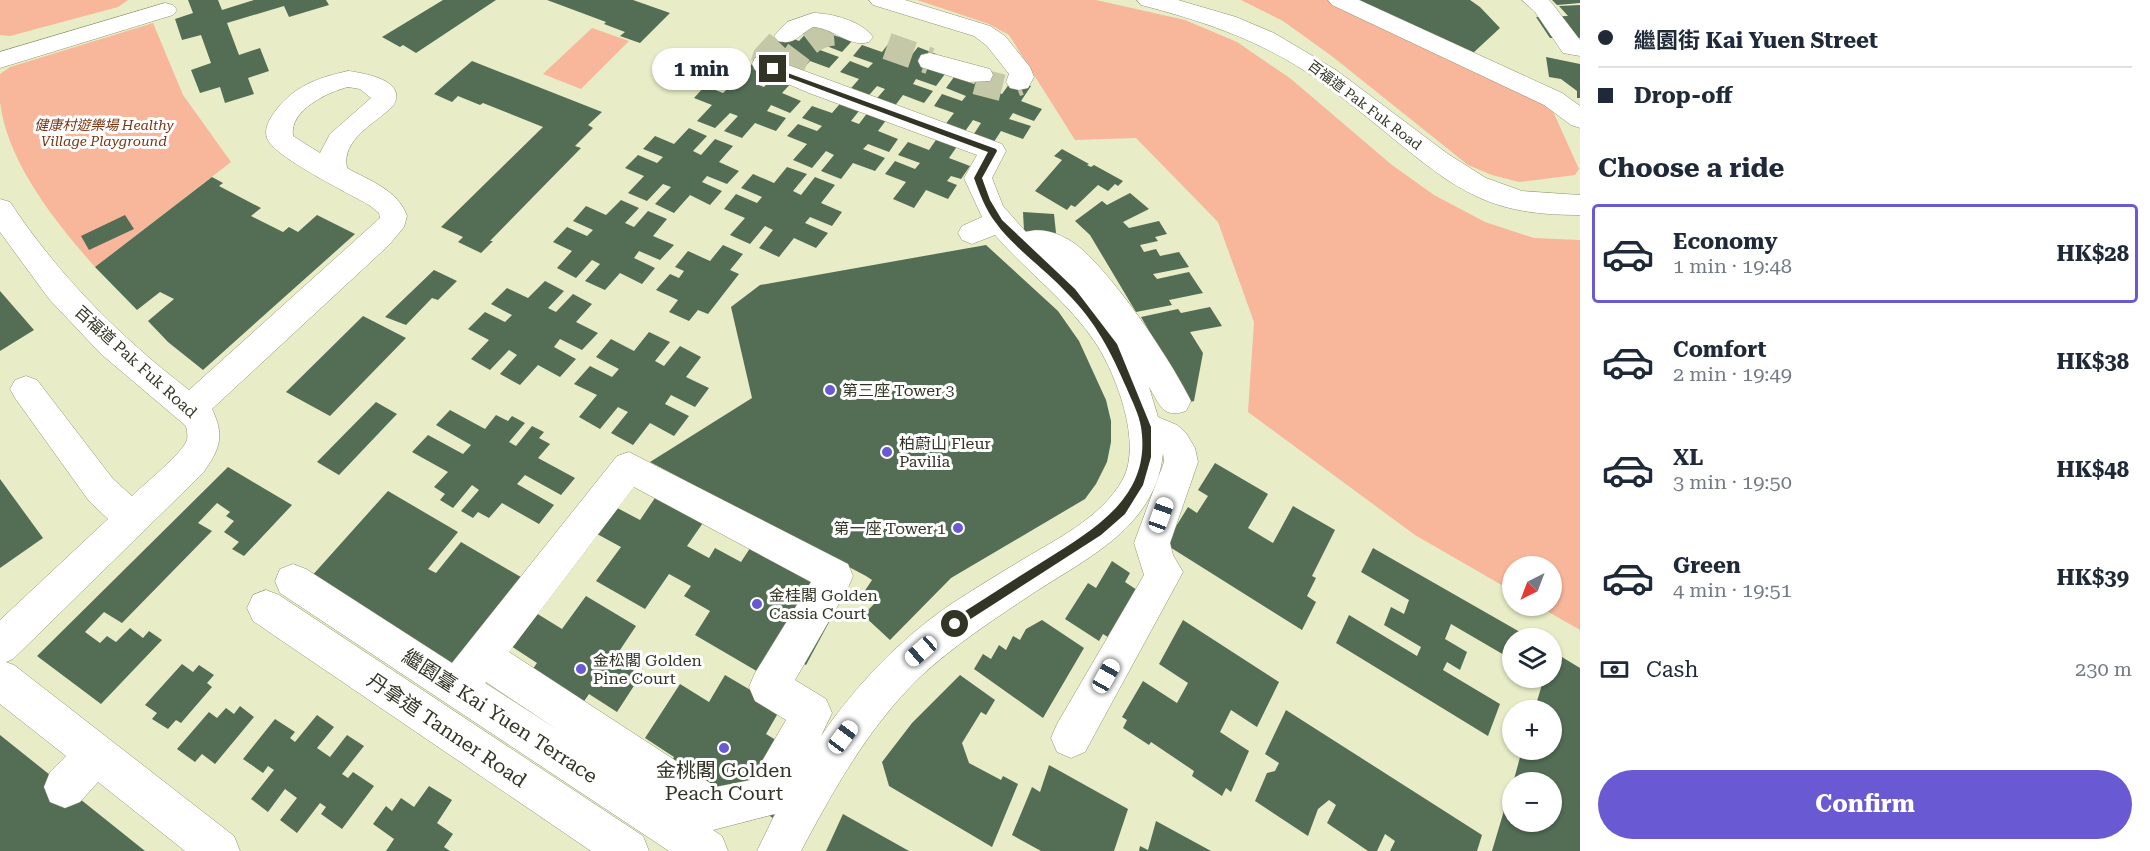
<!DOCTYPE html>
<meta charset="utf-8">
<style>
:root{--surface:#fff;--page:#f6f6f7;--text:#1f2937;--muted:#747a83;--line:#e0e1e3;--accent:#6959d2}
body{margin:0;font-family:"Roboto Serif","Noto Sans TC",serif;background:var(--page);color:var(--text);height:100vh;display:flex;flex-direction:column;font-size:22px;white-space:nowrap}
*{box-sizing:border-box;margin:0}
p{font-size:20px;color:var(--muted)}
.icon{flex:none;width:33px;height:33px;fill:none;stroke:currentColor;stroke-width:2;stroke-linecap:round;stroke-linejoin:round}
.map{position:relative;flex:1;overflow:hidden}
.drawer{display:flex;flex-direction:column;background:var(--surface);width:570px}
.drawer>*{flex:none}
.hud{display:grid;align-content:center;height:132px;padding:0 18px;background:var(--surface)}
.needle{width:39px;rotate:222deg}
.fabs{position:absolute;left:1502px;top:556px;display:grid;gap:12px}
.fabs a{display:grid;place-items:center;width:60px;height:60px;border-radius:50%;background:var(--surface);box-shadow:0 2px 4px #0004;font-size:30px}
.end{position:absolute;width:27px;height:27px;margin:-14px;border:8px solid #323425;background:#fff;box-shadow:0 0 0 3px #fff}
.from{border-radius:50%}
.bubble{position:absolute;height:42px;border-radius:21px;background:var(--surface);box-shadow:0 2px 4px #0004;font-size:20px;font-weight:700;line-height:42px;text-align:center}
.car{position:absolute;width:18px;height:36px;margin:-18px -9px;border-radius:8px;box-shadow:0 0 4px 2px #0007;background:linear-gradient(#fff 24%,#345 0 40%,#fff 0 76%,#345 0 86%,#fff 0)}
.hud b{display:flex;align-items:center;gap:21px;height:57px;font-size:22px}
.hud b+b{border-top:2px solid var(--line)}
.hud i{width:15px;height:15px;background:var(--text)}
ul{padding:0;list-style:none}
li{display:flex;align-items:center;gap:18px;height:99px;margin:0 12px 9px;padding:0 6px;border:3px solid transparent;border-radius:6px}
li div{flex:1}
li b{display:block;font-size:22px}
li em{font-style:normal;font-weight:700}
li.on{border-color:var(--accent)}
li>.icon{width:54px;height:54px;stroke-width:1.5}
h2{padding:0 18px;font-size:27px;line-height:72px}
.pay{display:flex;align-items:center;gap:15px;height:66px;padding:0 18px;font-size:22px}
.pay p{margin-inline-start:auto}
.button{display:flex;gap:12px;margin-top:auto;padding:12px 18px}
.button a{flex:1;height:69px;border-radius:36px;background:var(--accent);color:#fff;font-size:24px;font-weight:700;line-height:69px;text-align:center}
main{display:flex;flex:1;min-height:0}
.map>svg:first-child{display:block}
.green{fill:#f8b69a}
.building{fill:#536e55}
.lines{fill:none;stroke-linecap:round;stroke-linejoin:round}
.minor-tunnel{stroke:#c4c8a7;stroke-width:27;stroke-dasharray:27 14;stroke-linecap:butt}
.minor-casing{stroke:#909471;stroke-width:1}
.minor{fill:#fff;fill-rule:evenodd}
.route{fill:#323425}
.poi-dot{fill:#6959d2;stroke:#fff;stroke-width:2}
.labels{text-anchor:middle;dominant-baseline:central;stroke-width:6;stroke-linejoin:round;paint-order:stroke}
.far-street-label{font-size:14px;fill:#323425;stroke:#fff}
.far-park-label{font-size:14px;font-style:italic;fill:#7a3412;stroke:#fff}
.street-label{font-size:16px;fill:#323425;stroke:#fff}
.poi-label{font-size:16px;fill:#323425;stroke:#fff;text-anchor:start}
.near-street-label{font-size:20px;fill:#323425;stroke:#fff}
.near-poi-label{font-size:20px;fill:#323425;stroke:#fff}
</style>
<main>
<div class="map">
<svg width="1580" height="851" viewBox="0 0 1580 851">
<rect width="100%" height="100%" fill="#e8edc7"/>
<g class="green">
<polygon points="0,0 128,0 118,7 10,36 0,35"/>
<polygon points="917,0 1096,0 1185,20 1237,42 1291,79 1392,165 1434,195 1485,222 1534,238 1580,240 1580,630 1538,606 1551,606 1551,567 1512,567 1512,591 1415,535 1248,412 1254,322 1218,222 1136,138 1075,140 1009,35 989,24"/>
<polygon points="1241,0 1326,0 1551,107 1579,169 1575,175 1519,182 1492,175 1468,165 1333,57 1283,21"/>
<path d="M153,23L183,95L231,162L95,267C56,223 7,162 0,102C0,93 0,83 0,74L10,67Z"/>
<polygon points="592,28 629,41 581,89 543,74"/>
</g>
<g class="building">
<polygon points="188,0 218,0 222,10 254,0 326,0 329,5 289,17 284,6 227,23 239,55 260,48 269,71 248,78 254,94 225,103 220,87 200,93 191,70 211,63 201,35 182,40 175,19 193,13"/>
<polygon points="443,0 496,0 416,53 403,45 400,47 382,37"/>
<polygon points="547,0 633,0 670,13 640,43 620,36 625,32 604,24 606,22"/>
<polygon points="1358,0 1470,0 1480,7 1500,28 1473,53"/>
<polygon points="1552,0 1580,0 1580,3 1557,5"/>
<polygon points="1580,5 1580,38 1550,38 1536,17 1568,16 1559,6"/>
<polygon points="820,25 837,31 833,35 852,41 842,52 824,45 820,50 839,57 829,68 810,61 796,76 779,69 792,54 785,51 771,66 754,60 773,40 778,42 784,35 799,41 810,29 815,31"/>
<polygon points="892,39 910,45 899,58 907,61 918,47 936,54 925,68 945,74 936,86 916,79 913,84 933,91 924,103 903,95 891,111 872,104 885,89 877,86 864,101 846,94 859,79 840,72 850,61 868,68 873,63 853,56 862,45 882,52"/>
<polygon points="1546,57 1580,64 1580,98 1577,98 1577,91 1561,79 1549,77"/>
<polygon points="472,61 602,112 588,125 593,128 575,146 581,148 490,241 493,241 481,253 458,242 463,237 441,227 543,127 483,103 480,105 458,96 452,102 434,94"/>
<polygon points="752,64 769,70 756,84 764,87 777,73 794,80 782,93 801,101 790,113 771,105 767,111 786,118 776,131 755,123 742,138 724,131 738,116 730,113 715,128 697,121 712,105 694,98 705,86 723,93 728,88 709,81 720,70 739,77"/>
<polygon points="984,70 1003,77 993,91 1002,94 1012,80 1031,86 1021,101 1042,109 1034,121 1013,113 1009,119 1031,126 1023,139 1001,131 990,148 970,140 981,123 973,120 961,137 941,130 954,113 934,106 942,94 962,101 966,96 946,88 954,77 974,84"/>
<polygon points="844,99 863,106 851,121 859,124 871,108 890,115 878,131 898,139 889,152 868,144 863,149 885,158 875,171 853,163 841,179 821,171 834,155 826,151 812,168 793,160 807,144 787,136 798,124 817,131 822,126 802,118 812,106 832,113"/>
<polygon points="689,128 707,136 693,151 701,155 715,139 733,146 719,162 739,171 727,184 707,176 702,182 722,191 710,205 690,195 674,213 655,204 671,187 663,184 647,201 628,193 644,176 625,168 638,155 657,163 663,157 643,149 655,136 674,144"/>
<polygon points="940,134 960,142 949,158 970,166 961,179 951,176 947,181 957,185 948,199 926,190 914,208 893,199 906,182 885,174 895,161 915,169 920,163 898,155 908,142 929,150"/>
<polygon points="1062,149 1089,164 1087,165 1091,167 1094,165 1123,181 1118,186 1115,184 1108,191 1098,185 1075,207 1071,205 1067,210 1035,191 1062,160 1054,156"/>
<polygon points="787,167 807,174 793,191 801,195 815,177 835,185 821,203 842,212 832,226 810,217 805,223 828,233 816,248 794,238 779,257 759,248 773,230 765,226 750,244 730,235 745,218 724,209 736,194 757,203 762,197 741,188 753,174 774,183"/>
<polygon points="212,177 223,183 219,186 261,208 251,216 283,232 289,227 298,232 317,215 355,234 203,370 168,342 148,321 174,299 160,292 137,310 95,267"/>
<polygon points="1130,193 1149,209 1123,222 1129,228 1159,221 1167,234 1155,237 1158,241 1140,245 1144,252 1156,249 1160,256 1179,252 1189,267 1153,274 1157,279 1189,272 1203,293 1169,300 1172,305 1136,312 1090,235 1075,221 1102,201 1107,205"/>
<polygon points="621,200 639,208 625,223 634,227 648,211 667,219 653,236 674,245 660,260 639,251 634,258 655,268 642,284 620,273 605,290 585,281 600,264 592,260 576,278 557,268 572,251 553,242 567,227 587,236 593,230 573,221 586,206 606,215"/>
<polygon points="1023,212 1054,214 1056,233 1024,231"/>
<polygon points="125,215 134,229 89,250 81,236"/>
<polygon points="723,245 743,254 730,270 739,274 708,314 698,310 689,321 669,312 678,300 656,290 670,274 679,278 684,271 675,267 688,251 710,261"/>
<polygon points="986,245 1058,311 1079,341 1106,400 1111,421 1111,442 1107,462 1096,484 1085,499 951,578 890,640 863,615 878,600 864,592 872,580 866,576 650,462 752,398 731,307 760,285"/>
<polygon points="434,270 457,281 438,300 432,298 406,325 385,317"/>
<polygon points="545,281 564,291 548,308 556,312 573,294 592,304 576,322 598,333 582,350 560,339 554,347 576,359 560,377 538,365 520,385 500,374 517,355 509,350 490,370 471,359 489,340 468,329 485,312 505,322 512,315 491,304 507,288 528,298"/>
<polygon points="0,291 34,330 0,351"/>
<polygon points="1210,307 1222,326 1190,332 1203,353 1194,401 1190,402 1141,317 1178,309 1181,313"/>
<polygon points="363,316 406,338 330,416 286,392"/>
<polygon points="649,332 670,342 655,361 664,366 680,346 701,357 686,377 709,388 695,407 671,395 665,404 689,416 674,436 650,423 633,445 611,433 628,412 618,407 600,429 579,417 597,395 574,384 590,366 612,377 619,369 596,357 611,339 634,351"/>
<polygon points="376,402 397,414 339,475 317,462"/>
<polygon points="450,410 485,429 496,415 508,421 512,416 525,423 509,442 516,446 532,426 544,432 539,438 550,444 538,458 575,478 561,495 525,475 517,484 554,505 539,524 502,503 489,518 478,512 473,518 461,511 479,490 472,485 453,508 440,500 445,494 434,487 448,472 412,452 428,435 463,454 471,445 436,425"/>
<polygon points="1215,463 1268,494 1248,528 1273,543 1293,506 1335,530 1312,576 1316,578 1307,596 1316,602 1302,630 1165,544 1188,507 1197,513 1208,496 1198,490"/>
<polygon points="228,467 292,505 244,556 232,549 239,542 224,532 234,521 226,516 230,512 217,503 198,523 212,531 122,623 104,612 85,632 100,643 107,636 116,642 130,628 143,638 149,631 162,640 101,704 37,656"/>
<polygon points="0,479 43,538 0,568"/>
<polygon points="388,491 458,532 428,569 436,573 461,542 526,580 456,672 310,578"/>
<polygon points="659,492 707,517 687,546 709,558 715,548 741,562 754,542 817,576 805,597 834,613 806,665 775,648 760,673 695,635 710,611 684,596 691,586 669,574 645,609 596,581 621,547 586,528 606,502 640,520"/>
<polygon points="1373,548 1520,632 1518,639 1512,639 1511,659 1451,624 1445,639 1467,652 1460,670 1447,662 1443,670 1500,704 1488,736 1336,643 1349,615 1417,656 1421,647 1384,625 1391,607 1404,614 1409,600 1361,572"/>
<polygon points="1112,561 1130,573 1125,582 1140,592 1111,639 1103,634 1099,641 1065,619 1088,583 1096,588"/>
<polygon points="586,596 636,626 614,659 641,675 617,712 589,694 564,731 512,698 537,663 511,646 536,613 562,629"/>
<polygon points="1042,620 1084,648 1043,718 974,669 983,654 991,659 999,645 1006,650 1013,636 1020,640 1026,629"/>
<polygon points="1183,620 1279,682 1257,727 1231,710 1220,732 1249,751 1231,792 1226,788 1222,796 1192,776 1194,771 1151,742 1149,745 1123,728 1127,720 1122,717 1143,681 1177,703 1188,683 1159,664"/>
<polygon points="1552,651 1580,668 1580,851 1492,851 1511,787 1512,822 1551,822 1551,783 1513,783 1522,750 1551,750 1551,711 1534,711 1544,678 1551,678"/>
<polygon points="182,664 193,672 199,665 214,675 207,683 212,687 181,723 176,720 168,729 152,719 157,713 145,705"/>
<polygon points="725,675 781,708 766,734 805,758 773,818 732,792 655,789 674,757 645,738 680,684 709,702"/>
<polygon points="960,675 995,700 986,715 981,712 962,743 969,763 1001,780 1003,776 1018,784 992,847 889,786 882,762 912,723"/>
<polygon points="240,706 254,717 215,764 202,754 195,762 177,749 209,712 217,718 226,708 234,714"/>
<polygon points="1286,710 1482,835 1477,851 1390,851 1395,841 1385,834 1377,851 1368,851 1327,823 1336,805 1329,800 1318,809 1308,836 1255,801 1267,773 1275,771 1279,763 1265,754"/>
<polygon points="317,715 334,727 317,748 330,757 347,735 364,746 342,774 348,778 353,772 374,786 342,829 321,814 326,807 320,803 297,833 280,820 297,798 285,789 268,812 251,799 274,770 268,766 263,773 243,759 275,719 295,732 290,738 295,742"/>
<polygon points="0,735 145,851 0,851"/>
<polygon points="1049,765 1128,809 1114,851 1041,851 1012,835 1032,787 1040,792"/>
<polygon points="429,786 452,800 437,823 453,834 444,847 450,851 386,851 394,839 373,824 386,806 392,811 401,798 414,807"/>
<polygon points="843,814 909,851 826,851"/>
<polygon points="1156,821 1211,851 1139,851 1140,846 1148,850"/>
</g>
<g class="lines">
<g class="minor-tunnel">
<polyline points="887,46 930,61"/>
<polyline points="764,64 766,57 786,36"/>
<path d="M798,74L791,67C798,47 815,33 836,32"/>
<polyline points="976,81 1003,88 1019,82"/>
</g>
<g class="minor-casing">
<g id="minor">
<polygon points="869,0 905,0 990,26 1005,36 1030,67 1034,77 1028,88 1019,90 1010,88 1006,82 1009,74 987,46 974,36 873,5"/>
<path d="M1137,0H1178L1236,17L1274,33L1336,70L1448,154L1486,178L1522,191L1580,195V215C1545,215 1510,212 1478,197C1447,183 1421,161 1395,140C1366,116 1336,92 1305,71C1254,38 1199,20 1141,5Z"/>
<polygon points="1328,0 1359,0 1562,93 1580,106 1580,128 1571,125 1544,105 1332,5"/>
<polygon points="1522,0 1549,0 1551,2 1580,40 1580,56 1563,53 1535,12"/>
<polygon points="165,3 173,5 177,10 173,15 0,68 0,52"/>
<path d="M813,13C831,13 862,21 873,37L869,42C849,48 834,28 813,27C800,34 794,46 778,41L774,36L787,22Z"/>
<polygon points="930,53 990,69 993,75 990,81 969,82 921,67 918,61 921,55"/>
<path d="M764,56L1002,144L1006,151L992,178L1003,206L1026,232C1043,227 1060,234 1074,243C1110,269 1171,360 1191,401L1186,411C1163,419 1160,405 1149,387L1158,417L1177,425L1186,433L1195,448L1198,462L1170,543L1173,555L1183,572L1085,752L1071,758L1057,752L1051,738L1057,724L1144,575L1134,543L1164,462L1163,453C1156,527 1087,558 1032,594C993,620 953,646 919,678C868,728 834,789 801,851H757L775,814L713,830L722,836L728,851H669L280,593L275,581L280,569L293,564L306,569L452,663L617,456L629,452L848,564L853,576L848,588L795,680L826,699L832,713L821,736C857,684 899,640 951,604C973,590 995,576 1017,563C1054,540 1101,519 1123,479C1142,443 1117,377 1097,345C1069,302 1028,273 995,235L972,244L962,240L958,233L962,226L982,217L964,178L977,155L809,93L755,70L752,64L755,58ZM634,487L811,582L755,673L749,687L755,701L786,720L751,780L716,787L509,652ZM486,682L558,730L485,683Z"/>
<path d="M348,71C365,73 409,81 393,106C375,124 341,139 347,168C370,181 398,190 407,216L404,227L389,245L212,409C225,436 220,449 203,473L13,659L6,662L14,665L234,836L240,851H185L98,782L80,802L65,808L50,802L44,787L50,772L66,756L0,704V620L108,519L89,501L15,398L10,389L15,380L26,376L37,380L113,479L132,496C144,484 182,454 187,440C188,436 187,431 186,426L101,354L49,299L0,232V199L10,202C59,276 119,336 189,390L380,218L379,213L369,205C350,194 272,156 267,138C263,126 273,114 280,105C299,84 321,77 348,71ZM348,87L360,89L371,98L330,134L320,153L293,136C289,110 328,92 348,87Z"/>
<polygon points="266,590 279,595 643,836 649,851 591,851 253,621 247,608 253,595"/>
</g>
</g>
<use href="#minor" class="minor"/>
</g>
<path class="route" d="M771,67L996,149L997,151L982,178L990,200L1002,220L1075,289L1117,344L1151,427V457L1143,485L1125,514L1101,535L955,629L949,624L951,620C983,600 1015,579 1047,559C1096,528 1152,496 1141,427C1139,414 1132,401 1127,389C1111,352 1096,322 1067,293C1046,270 1013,247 996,223C985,209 980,194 974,178L988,152L771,71Z"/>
<g class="poi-dot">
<circle cx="830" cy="390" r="6"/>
<circle cx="887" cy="452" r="6"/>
<circle cx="958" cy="528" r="6"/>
<circle cx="757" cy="604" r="6"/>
<circle cx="581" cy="669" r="6"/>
<circle cx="724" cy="748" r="6"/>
</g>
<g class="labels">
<g class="far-street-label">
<text transform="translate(1365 105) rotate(37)">百福道 Pak Fuk Road</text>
</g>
<g class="far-park-label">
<text x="104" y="125">健康村遊樂場 Healthy<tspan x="104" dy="16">Village Playground</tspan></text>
</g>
<g class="street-label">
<text transform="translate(136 362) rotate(42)">百福道 Pak Fuk Road</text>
</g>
<g class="poi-label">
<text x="842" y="390">第三座 Tower 3</text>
<text x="899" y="443">柏蔚山 Fleur<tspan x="899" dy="18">Pavilia</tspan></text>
<text x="946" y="528" text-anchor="end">第一座 Tower 1</text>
<text x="769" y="595">金桂閣 Golden<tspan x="769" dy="18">Cassia Court</tspan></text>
<text x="593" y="660">金松閣 Golden<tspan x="593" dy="18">Pine Court</tspan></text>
</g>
<g class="near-street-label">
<text transform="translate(500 716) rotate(33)">繼園臺 Kai Yuen Terrace</text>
<text transform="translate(447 730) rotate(34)">丹拿道 Tanner Road</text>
</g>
<g class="near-poi-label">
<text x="724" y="770">金桃閣 Golden<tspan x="724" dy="23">Peach Court</tspan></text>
</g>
</g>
</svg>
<div class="fabs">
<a><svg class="needle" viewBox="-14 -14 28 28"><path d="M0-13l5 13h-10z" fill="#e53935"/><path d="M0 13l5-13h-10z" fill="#747a83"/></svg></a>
<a><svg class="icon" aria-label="layers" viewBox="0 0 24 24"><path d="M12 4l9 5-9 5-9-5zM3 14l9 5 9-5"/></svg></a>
<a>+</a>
<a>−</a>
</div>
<i class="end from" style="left:955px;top:624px"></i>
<i class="end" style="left:773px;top:69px"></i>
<div class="bubble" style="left:652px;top:48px;width:99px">1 min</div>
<i class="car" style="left:1161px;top:515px;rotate:20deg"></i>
<i class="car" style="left:921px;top:651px;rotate:229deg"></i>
<i class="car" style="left:1106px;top:676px;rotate:29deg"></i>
<i class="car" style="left:843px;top:737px;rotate:37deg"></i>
</div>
<section class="drawer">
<div class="hud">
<b><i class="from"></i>繼園街 Kai Yuen Street</b>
<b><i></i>Drop-off</b>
</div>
<h2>Choose a ride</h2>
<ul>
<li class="on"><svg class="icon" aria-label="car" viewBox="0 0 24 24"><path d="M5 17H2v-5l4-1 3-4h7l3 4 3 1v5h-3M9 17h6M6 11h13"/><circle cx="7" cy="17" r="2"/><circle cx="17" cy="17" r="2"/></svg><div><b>Economy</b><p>1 min · 19:48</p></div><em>HK$28</em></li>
<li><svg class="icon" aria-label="car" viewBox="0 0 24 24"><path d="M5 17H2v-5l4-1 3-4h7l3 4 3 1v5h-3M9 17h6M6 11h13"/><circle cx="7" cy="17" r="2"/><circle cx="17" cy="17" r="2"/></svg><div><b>Comfort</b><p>2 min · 19:49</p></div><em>HK$38</em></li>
<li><svg class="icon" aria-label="car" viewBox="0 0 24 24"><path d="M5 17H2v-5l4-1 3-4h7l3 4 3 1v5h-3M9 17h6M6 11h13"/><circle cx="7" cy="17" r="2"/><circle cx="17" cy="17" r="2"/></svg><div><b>XL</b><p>3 min · 19:50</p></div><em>HK$48</em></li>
<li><svg class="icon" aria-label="car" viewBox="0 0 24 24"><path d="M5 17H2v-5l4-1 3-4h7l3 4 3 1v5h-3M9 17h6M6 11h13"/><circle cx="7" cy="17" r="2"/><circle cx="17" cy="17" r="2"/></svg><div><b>Green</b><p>4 min · 19:51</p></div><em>HK$39</em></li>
</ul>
<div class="pay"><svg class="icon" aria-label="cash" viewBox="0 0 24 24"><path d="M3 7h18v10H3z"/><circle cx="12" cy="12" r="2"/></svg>Cash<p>230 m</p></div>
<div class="button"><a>Confirm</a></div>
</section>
</main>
